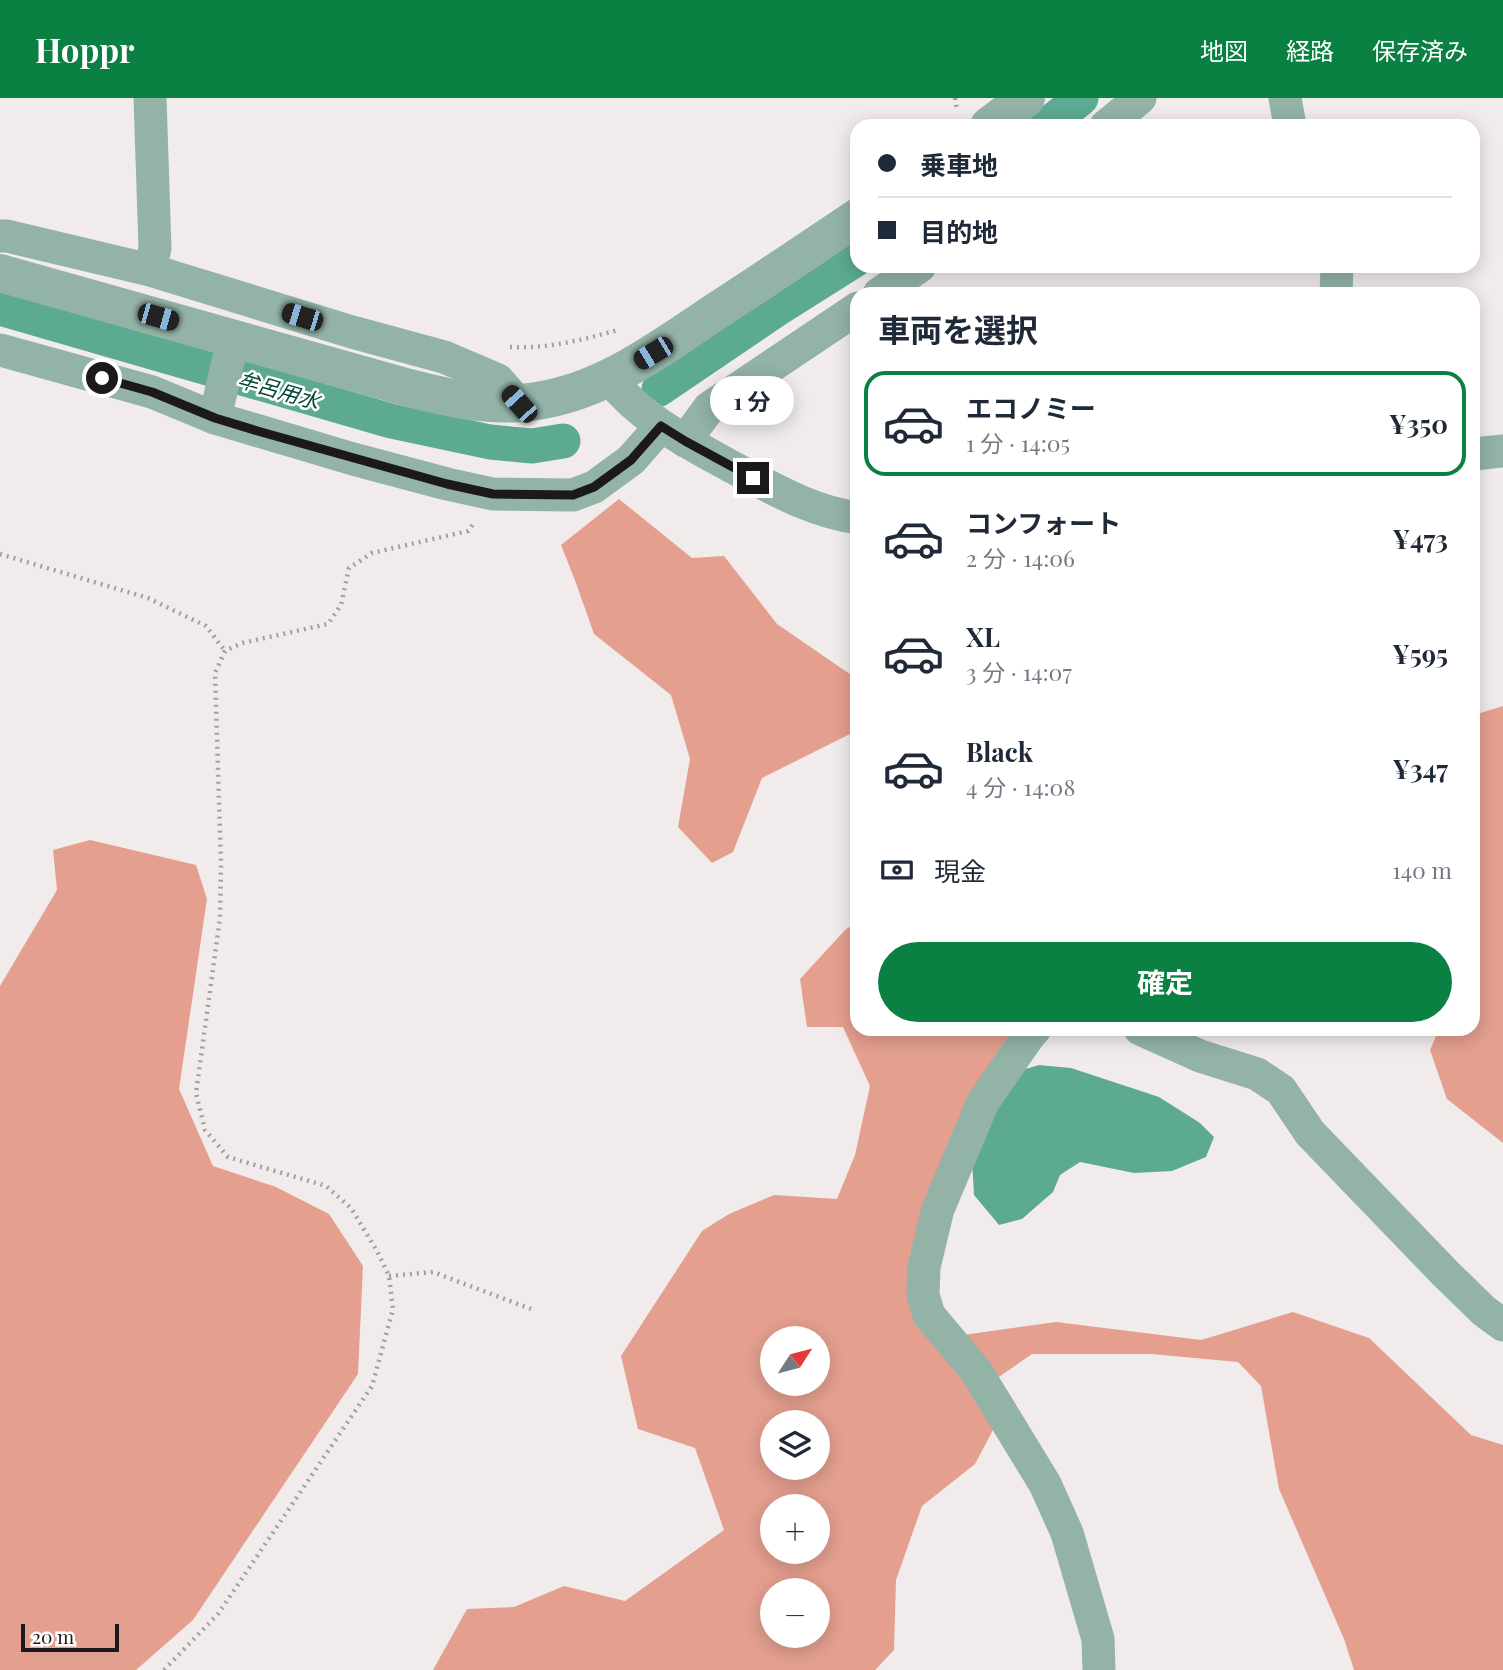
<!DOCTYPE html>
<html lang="ja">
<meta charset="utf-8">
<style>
:root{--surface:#fff;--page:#f2f2f3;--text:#1f2937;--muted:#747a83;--line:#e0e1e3;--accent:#0b8043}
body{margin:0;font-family:"Playfair Display","Noto Sans JP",serif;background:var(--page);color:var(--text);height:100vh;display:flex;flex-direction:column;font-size:26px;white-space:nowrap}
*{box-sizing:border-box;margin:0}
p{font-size:23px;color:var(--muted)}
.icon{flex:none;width:38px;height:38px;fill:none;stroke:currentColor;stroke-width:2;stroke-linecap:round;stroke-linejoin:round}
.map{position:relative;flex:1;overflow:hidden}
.panel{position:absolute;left:850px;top:189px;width:630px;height:749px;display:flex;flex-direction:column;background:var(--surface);border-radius:21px;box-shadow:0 4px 18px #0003}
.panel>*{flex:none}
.top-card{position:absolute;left:850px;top:21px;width:630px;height:154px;border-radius:21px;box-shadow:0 4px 18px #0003;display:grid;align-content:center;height:154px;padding:0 28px;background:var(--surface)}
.needle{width:46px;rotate:54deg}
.controls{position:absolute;left:760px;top:1228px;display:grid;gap:14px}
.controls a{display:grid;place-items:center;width:70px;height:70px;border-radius:50%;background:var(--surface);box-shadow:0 4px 18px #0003;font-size:35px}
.scale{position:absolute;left:21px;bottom:18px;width:98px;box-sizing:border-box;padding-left:7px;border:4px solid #1b1919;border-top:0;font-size:19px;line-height:24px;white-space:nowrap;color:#1b1919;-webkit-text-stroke:5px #fff;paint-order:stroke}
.end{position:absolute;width:32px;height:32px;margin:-16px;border:9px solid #1b1919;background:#fff;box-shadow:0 0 0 4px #fff}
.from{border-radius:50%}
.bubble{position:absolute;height:49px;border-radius:24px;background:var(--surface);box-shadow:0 4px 18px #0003;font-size:23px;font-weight:700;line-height:49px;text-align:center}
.car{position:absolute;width:21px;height:42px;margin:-21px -10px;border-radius:9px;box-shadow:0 0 5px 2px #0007;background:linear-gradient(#222 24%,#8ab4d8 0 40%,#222 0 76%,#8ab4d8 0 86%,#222 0)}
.top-card b{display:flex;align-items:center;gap:24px;height:66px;font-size:26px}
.top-card b+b{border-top:2px solid var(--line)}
.top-card i{width:18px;height:18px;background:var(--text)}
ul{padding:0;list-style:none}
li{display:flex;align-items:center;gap:21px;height:105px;margin:0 14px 10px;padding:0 14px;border:4px solid transparent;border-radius:21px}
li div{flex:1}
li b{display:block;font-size:26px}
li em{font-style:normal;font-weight:700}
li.on{border-color:var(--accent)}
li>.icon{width:63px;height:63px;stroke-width:1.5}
h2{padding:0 28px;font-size:32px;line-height:84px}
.pay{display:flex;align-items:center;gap:18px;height:77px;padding:0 28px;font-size:26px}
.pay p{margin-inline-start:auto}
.primary-button{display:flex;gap:14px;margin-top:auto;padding:14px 28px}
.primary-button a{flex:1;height:80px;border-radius:42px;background:var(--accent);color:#fff;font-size:28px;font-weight:700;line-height:80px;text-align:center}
header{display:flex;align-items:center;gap:42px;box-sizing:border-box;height:98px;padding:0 35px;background:var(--accent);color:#fff}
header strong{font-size:33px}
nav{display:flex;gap:38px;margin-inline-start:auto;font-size:24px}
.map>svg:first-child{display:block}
.forest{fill:#e49f8f;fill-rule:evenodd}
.water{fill:#5caa92}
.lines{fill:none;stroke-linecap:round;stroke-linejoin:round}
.canal{stroke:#5caa92;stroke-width:35}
.path{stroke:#a39f9e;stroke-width:4.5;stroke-dasharray:2 5;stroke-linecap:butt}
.minor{stroke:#93b3a7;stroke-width:33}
.tertiary{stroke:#93b3a7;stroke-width:38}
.route{stroke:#1b1919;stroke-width:9}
.labels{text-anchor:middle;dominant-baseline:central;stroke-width:5;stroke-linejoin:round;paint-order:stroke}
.water-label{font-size:21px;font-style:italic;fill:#004737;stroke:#fff}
</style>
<header>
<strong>Hoppr</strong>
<nav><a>地図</a><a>経路</a><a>保存済み</a></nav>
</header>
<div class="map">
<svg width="1503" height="1572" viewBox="0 0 1503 1572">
<rect width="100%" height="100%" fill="#f1eceb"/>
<g class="forest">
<polygon points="619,401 692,460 724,458 777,526 857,581 857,635 854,634 762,680 733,754 712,765 678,729 690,661 671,597 594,536 576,485 561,447"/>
<polygon points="1503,608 1503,1045 1447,1001 1430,952 1439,931 1474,931 1474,617"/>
<polygon points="90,742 196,767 207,801 179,991 213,1068 276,1089 329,1116 363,1168 358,1276 193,1522 136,1572 0,1572 0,888 57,792 53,752"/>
<path d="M857,825L858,931H1016L915,1196L963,1237L1056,1224L1201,1242L1293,1214L1369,1240L1471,1337L1503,1347V1572H1354L1344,1541L1279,1391L1261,1288L1238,1264L1151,1256H1032L993,1283V1332L975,1366L922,1408L896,1482L894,1552L875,1572H433L467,1511L514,1509L564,1488L625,1503L724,1432L695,1350L638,1331L621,1258L702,1133L729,1116L774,1097L837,1101L855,1057L870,988L843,929H807L800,881L846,831ZM772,1241H817V1286H772ZM772,1325H817V1370H772ZM772,1409H817V1454H772ZM772,1493H817V1538H772Z"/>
</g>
<polygon class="water" points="1039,967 1071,970 1159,999 1200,1025 1214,1039 1206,1059 1172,1073 1134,1075 1080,1064 1060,1077 1053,1094 1022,1121 999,1127 974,1097 972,1062 998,1000 1019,973"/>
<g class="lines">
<g class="canal">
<polyline points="1046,28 1081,0"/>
<polyline points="0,210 391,323 490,344 532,348 563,343"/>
<polyline points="659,291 777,211 858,160"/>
</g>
<g class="path">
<polyline points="955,0 957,13"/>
<path d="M510,249C547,251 582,242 618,232"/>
<polyline points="0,456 148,500 206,528 225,553"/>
<polyline points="389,1178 433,1174 531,1211"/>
<polyline points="164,1572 218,1516 372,1288 393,1211 389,1178 377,1153 351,1110 326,1088 228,1059 205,1032 196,995 220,820 221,767 215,575 225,553 242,545 328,526 341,507 349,470 372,455 468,433 473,426"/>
</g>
<g class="minor">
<polyline points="1285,0 1290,28"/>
<polyline points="1106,28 1140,0"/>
<polyline points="0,138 7,138 150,172 352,234 444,259 498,282 519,306"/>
<polyline points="150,172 155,150 150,0"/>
<polyline points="879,196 920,168"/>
<polyline points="1336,196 1337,168"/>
<polyline points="0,252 152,294 215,320 353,361 447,386 493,396 573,397 594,389 631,362 661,328"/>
<path d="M610,281C641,321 689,345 732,369C774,391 810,413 858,420"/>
<polyline points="215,320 228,263 237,242"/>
<polyline points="685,343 709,310 858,210"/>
<polyline points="1474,356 1503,353"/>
<polyline points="1035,931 1028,939 983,1004 938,1111 924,1169 923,1197 929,1217 976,1273 1045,1386 1067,1435 1098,1541 1099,1572"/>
<polyline points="1140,931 1200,958 1257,976 1281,992 1310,1035 1445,1175 1484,1213 1503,1227"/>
</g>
<g class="tertiary">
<polyline points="989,28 1026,0"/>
<path d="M0,175L409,290C445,299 482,308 520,305C595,300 655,254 715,214C763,183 810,151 858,119"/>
</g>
</g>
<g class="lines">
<polyline class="route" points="102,280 152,294 215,320 261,334 447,386 493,396 573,397 594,389 631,362 661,328 685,343 753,380"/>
</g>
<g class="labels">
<g class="water-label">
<text transform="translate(279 291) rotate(16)">牟呂用水</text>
</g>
</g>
</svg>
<div class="controls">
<a><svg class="needle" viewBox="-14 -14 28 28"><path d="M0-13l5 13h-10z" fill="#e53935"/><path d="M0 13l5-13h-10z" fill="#747a83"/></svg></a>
<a><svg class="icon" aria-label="layers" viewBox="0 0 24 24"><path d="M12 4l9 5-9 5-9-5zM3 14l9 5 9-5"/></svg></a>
<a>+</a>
<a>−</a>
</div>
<div class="scale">20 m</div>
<i class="end from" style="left:102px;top:280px"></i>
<i class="end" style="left:753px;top:380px"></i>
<div class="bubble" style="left:710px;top:278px;width:84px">1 分</div>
<i class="car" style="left:158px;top:219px;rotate:106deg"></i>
<i class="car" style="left:302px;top:219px;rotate:287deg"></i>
<i class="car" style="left:653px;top:255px;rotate:239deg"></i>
<i class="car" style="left:519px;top:306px;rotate:318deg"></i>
<div class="top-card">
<b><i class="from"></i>乗車地</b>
<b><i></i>目的地</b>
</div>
<section class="panel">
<h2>車両を選択</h2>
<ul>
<li class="on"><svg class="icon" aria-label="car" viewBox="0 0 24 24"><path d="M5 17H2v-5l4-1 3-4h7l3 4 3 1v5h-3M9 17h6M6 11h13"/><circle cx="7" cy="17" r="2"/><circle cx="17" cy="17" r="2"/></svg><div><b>エコノミー</b><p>1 分 · 14:05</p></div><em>¥350</em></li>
<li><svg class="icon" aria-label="car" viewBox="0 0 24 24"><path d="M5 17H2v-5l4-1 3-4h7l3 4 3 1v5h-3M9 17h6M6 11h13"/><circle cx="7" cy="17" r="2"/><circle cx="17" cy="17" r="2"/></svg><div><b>コンフォート</b><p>2 分 · 14:06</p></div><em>¥473</em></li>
<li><svg class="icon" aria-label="car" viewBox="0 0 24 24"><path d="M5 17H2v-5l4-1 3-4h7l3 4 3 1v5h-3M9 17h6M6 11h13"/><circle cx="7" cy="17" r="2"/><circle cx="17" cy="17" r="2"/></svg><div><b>XL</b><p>3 分 · 14:07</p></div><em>¥595</em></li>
<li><svg class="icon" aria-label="car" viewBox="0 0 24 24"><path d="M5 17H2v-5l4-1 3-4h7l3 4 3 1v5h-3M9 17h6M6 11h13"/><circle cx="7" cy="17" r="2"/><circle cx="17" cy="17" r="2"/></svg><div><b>Black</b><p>4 分 · 14:08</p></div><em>¥347</em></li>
</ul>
<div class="pay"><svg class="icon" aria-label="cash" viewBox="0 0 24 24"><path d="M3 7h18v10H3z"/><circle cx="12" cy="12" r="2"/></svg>現金<p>140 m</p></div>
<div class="primary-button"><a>確定</a></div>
</section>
</div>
